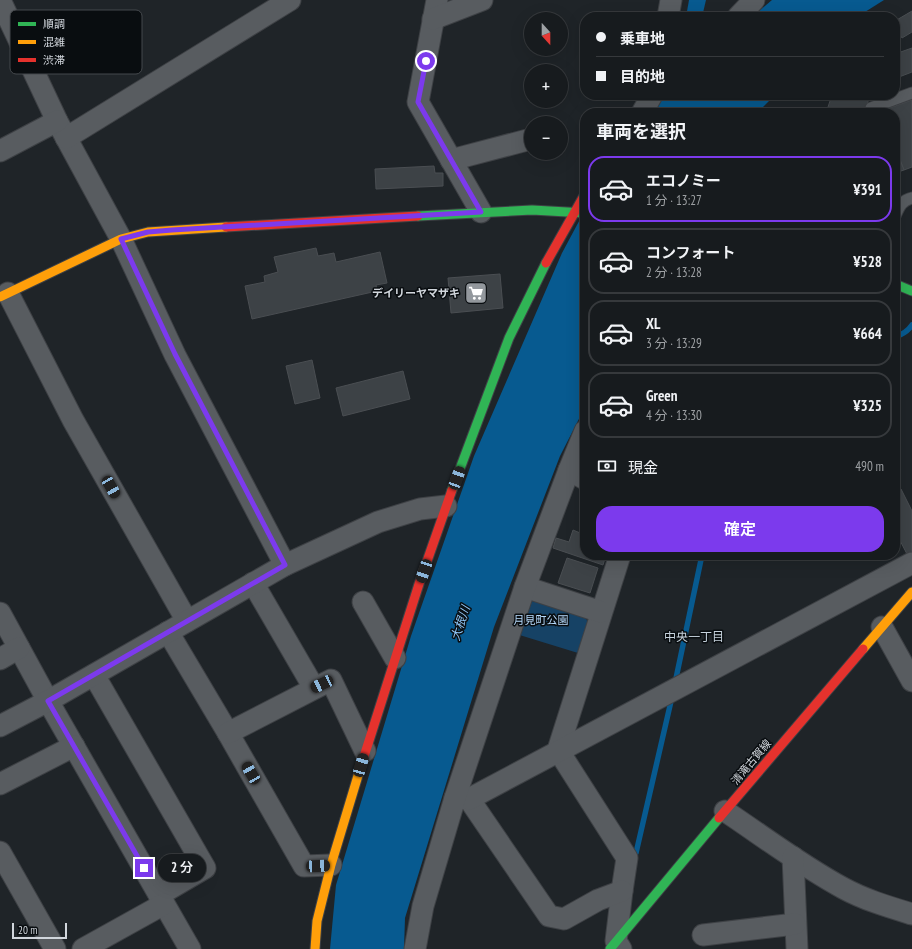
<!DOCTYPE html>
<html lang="ja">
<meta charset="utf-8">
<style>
:root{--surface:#171b1e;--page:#202427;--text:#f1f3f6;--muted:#9ea1a4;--line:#36393c;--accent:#7c3aed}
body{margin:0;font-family:"PT Sans Narrow","Noto Sans JP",sans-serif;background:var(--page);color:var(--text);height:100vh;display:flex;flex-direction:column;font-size:15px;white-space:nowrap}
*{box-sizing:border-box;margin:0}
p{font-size:13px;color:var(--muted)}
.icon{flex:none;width:22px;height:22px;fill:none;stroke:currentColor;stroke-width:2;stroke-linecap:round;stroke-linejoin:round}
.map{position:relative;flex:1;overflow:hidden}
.sheet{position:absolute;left:580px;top:108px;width:320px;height:452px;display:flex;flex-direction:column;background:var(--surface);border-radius:16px;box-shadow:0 4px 16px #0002,0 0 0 1px var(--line)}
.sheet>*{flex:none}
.banner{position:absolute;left:580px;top:12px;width:320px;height:88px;border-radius:16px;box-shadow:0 4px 16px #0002,0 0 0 1px var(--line);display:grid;align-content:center;height:88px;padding:0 16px;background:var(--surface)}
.needle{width:26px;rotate:159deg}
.fabs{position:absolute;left:524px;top:12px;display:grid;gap:8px}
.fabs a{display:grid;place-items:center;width:44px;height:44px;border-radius:50%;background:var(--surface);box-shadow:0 4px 16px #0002,0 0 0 1px var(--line);font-size:20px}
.scale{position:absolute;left:12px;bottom:10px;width:55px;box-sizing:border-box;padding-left:4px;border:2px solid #d1d6dc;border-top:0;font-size:11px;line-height:14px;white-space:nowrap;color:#d1d6dc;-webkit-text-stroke:3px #090d10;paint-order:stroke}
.end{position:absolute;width:18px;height:18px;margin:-9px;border:5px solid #7c3aed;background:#fff;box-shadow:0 0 0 2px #fff}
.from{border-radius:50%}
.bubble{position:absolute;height:28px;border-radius:14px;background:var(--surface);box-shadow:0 4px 16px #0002,0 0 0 1px var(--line);font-size:13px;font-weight:600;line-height:28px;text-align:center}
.car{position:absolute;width:12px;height:24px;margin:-12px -6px;border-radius:5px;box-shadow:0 0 3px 1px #0007;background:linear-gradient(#222 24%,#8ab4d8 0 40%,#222 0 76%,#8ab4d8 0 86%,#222 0)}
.banner b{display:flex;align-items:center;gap:14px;height:38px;font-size:15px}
.banner b+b{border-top:1px solid var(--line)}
.banner i{width:10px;height:10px;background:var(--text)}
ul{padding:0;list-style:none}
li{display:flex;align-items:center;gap:12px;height:66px;margin:0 8px 6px;padding:0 8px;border:2px solid var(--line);border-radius:16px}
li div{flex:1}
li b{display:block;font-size:15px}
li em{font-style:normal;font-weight:600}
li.on{border-color:var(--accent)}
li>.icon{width:36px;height:36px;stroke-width:1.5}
h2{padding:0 16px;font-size:18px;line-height:48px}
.pay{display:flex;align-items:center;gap:10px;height:44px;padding:0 16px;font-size:15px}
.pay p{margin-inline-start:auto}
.cta{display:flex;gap:8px;margin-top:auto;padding:8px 16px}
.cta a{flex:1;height:46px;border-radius:16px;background:var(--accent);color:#fff;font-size:16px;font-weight:600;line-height:46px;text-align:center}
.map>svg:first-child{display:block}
.green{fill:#164265}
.water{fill:#075a90}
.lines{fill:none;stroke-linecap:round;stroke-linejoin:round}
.stream{stroke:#075a90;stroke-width:5.5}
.building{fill:#3d4246;stroke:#4a4e52}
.lane-casing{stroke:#3e4145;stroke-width:13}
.street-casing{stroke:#3e4145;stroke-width:23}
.fast-casing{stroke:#3e4145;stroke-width:11}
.slow-casing{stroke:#3e4145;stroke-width:11}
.jam-casing{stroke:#3e4145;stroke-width:11}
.lane{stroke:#585c60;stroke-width:11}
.street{stroke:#585c60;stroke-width:21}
.fast{stroke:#30b455;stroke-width:9}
.slow{stroke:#ff9f0a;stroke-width:9}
.jam{stroke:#e5322d;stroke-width:9}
.route{stroke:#7c3aed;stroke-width:5}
.labels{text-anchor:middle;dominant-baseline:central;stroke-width:3;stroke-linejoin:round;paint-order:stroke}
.poi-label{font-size:11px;font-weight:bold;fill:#d1d6dc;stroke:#090d10;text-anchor:end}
.park-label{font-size:11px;fill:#b6dafc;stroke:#090d10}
.street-label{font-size:11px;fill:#d1d6dc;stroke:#090d10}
.water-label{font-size:12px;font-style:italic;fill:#91c8f9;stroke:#090d10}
.neighbourhood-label{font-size:12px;fill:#c6d2dc;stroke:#090d10}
.key{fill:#090d10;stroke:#45494d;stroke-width:1}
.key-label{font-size:11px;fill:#d1d6dc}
</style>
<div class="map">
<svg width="912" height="949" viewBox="0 0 912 949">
<rect width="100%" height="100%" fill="#1f2428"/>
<polygon class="green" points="535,596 584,614 588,623 578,653 513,633 525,600"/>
<g class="water">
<polygon points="689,0 706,0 702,17 686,17"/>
<polygon points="772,0 884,0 857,17 752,17"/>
<polygon points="664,95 775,95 757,113 651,113"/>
<polygon points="585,210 585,407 560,456 494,627 405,918 404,949 330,949 336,885 411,636 474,456 562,253"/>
</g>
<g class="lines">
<g class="stream">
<path d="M895,337C901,335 908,331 912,325"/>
<polyline points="675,683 702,555"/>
<polyline points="636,853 672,697"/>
</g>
</g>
<g class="building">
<polygon points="912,11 912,32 902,38 895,26 895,21"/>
<polygon points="912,48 912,72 899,77 895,67 895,54"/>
<polygon points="832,95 867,95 870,96 864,113 826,113"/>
<polygon points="912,100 912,167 904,170 895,147 895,113 882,113 881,111"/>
<polygon points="895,147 904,170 895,173"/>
<polygon points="434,166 435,173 443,173 443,186 376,189 375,169"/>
<polygon points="316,248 318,256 334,253 336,262 380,252 387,283 376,285 377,291 252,319 245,286 265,282 264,276 278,272 274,257"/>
<polygon points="500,274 503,308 451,313 448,278"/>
<polygon points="312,360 320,398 295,404 286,366"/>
<polygon points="403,371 410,399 343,416 336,388"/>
<polygon points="901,489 912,511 912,552 907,554 895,531 895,492"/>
<polygon points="573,530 585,535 585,555 606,555 603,565 553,548 556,538 569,542"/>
<polygon points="567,558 598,568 590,593 558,583"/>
</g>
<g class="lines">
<g class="lane-casing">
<g id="lane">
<polyline points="871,108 912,93"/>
<path d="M895,216C899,207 902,200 912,198"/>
</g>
</g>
<g class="street-casing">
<g id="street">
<polyline points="0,0 57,121 121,239 175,355 285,565"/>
<polyline points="437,0 418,102 481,212"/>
<polyline points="668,17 671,0"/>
<polyline points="738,17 754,0"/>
<polyline points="433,19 482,0"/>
<polyline points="642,113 652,95"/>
<polyline points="66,138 290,0"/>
<polyline points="0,151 57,121"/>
<polyline points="451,160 531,139"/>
<polyline points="8,293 73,420 187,621"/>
<polyline points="569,470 585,479"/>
<polyline points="620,555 558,750 627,858 622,891 616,941 621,949"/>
<polyline points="253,583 314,688"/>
<polyline points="525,587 601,612"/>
<polyline points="363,602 395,658"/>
<polyline points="0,613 48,701 190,949"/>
<polyline points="882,627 912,681"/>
<polyline points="168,632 228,733 304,866 331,865"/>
<polyline points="0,659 19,648"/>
<polyline points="94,675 205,868 159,895"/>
<polyline points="0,726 48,701 285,565 378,522 420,509 446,506"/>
<polyline points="228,733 331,680 365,751"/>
<polyline points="0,784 74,746"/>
<polyline points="455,798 469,799 549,916 564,919 598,900 622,891"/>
<polyline points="469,799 912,563"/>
<path d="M725,811C764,837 802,866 843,888C865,900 889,907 912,914"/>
<polyline points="0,852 55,949"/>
<polyline points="793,857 797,949"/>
<polyline points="703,935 795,924"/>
<polyline points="83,949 164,904"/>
<polyline points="415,949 423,906 455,798 525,587 569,470 585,431"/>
</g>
</g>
<g class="fast-casing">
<g id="fast">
<polyline points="418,216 532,210 585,213"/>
<polyline points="895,284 912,291"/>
<polyline points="452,490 509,338 546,263"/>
<polyline points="610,949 719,818"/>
</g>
</g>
<g class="slow-casing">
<g id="slow">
<polyline points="0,297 121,239 148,232 226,227"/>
<polyline points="863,649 912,592"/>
<polyline points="315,949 317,921 331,865 360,769"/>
</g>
</g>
<g class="jam-casing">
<g id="jam">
<polyline points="226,227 418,216"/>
<polyline points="546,263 585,194"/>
<polyline points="360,769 419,584 452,490"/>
<polyline points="719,818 863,649"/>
</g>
</g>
<use href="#lane" class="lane"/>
<use href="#street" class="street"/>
<use href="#fast" class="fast"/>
<use href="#slow" class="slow"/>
<use href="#jam" class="jam"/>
</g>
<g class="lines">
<polyline class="route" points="144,868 48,701 285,565 175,354 121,239 148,232 172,230 481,212 418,102 426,61"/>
</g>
<defs>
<g id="supermarket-square" transform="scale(1.15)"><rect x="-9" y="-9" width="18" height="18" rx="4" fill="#93989d" stroke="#090d10"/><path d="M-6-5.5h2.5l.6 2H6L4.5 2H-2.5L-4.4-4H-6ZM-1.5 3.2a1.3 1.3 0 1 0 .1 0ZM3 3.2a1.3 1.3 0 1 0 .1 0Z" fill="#fff"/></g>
</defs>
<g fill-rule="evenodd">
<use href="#supermarket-square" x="476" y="293"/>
</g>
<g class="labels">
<g class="poi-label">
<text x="460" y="293">デイリーヤマザキ</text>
</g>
<g class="park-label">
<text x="541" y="620">月見町公園</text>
</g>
<g class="street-label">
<text transform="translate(751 762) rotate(-50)">清滝古賀線</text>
</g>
<g class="water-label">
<text transform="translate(460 623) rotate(-72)">大根川</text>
</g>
<g class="neighbourhood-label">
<text x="694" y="636">中央一丁目</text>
</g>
</g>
<rect x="10" y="10" width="132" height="64" rx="6" class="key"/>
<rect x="18" y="22" width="18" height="4" fill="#30b455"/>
<rect x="18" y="40" width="18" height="4" fill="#ff9f0a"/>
<rect x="18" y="58" width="18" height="4" fill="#e5322d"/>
<g class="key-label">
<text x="43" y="28">順調</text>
<text x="43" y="46">混雑</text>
<text x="43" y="64">渋滞</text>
</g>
</svg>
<div class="fabs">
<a><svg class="needle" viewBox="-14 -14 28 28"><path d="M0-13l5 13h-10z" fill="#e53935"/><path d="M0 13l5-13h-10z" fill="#9ea1a4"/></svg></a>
<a>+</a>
<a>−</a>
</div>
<div class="scale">20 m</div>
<i class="end from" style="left:426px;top:61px"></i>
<i class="end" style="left:144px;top:868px"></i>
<div class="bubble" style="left:158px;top:854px;width:48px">2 分</div>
<i class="car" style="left:457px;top:478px;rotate:20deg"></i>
<i class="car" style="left:111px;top:487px;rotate:150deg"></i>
<i class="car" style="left:424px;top:571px;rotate:199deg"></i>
<i class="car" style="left:322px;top:684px;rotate:245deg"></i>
<i class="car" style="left:361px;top:765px;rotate:16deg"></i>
<i class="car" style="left:251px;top:773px;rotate:330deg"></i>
<i class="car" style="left:318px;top:866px;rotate:87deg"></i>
<div class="banner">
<b><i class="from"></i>乗車地</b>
<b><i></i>目的地</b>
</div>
<section class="sheet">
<h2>車両を選択</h2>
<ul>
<li class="on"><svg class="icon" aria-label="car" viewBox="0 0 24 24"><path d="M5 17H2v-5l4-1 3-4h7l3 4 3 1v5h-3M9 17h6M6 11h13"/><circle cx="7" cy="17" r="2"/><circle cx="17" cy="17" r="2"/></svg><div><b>エコノミー</b><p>1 分 · 13:27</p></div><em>¥391</em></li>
<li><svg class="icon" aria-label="car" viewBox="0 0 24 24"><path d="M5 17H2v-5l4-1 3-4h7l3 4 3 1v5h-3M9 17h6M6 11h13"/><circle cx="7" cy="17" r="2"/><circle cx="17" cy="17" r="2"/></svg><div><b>コンフォート</b><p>2 分 · 13:28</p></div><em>¥528</em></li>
<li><svg class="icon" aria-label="car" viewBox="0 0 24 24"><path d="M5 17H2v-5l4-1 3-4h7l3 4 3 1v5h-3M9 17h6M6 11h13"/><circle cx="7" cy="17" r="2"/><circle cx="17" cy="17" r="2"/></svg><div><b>XL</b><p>3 分 · 13:29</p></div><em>¥664</em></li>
<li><svg class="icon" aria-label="car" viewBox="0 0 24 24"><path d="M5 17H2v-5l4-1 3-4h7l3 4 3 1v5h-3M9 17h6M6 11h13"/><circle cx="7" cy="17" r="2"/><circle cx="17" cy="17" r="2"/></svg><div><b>Green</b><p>4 分 · 13:30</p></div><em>¥325</em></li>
</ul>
<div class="pay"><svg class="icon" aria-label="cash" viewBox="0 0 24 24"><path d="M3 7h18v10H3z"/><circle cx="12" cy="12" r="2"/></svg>現金<p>490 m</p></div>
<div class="cta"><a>確定</a></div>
</section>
</div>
